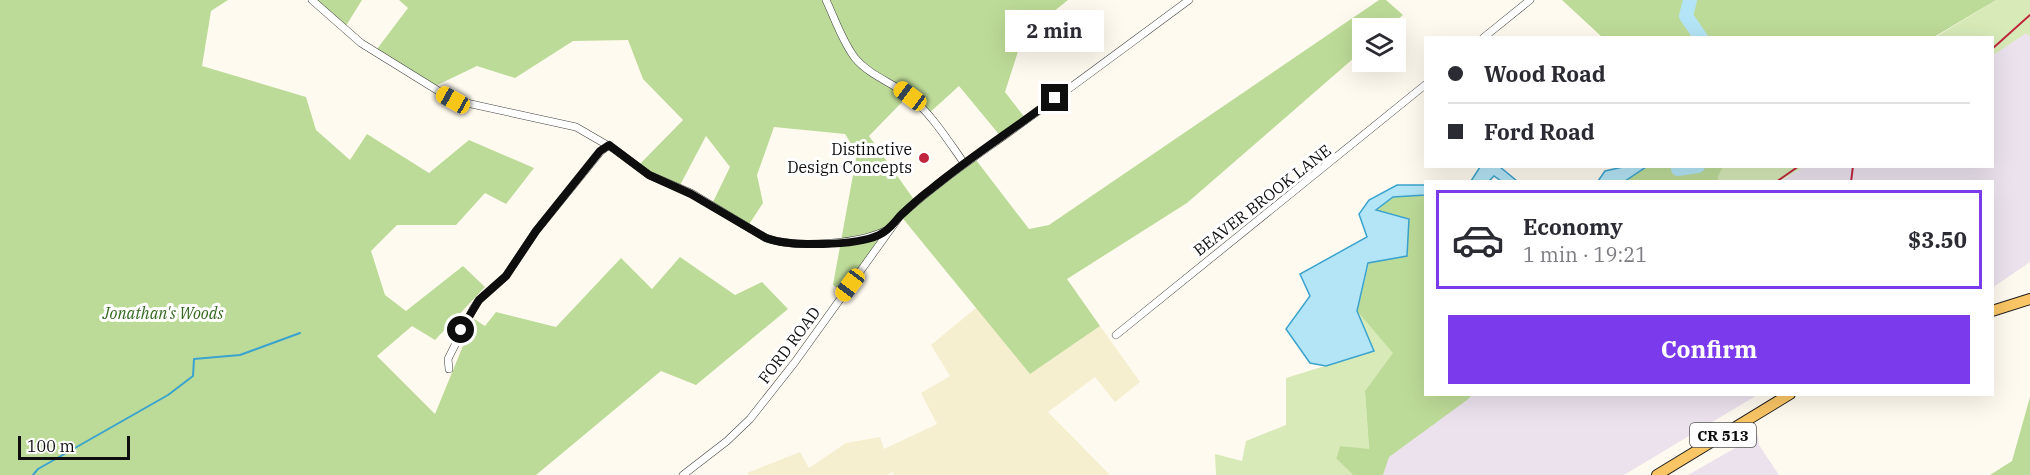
<!DOCTYPE html>
<meta charset="utf-8">
<style>
:root{--surface:#fff;--page:#f7f7f7;--text:#2b2b33;--muted:#7c7c81;--line:#e1e1e2;--accent:#7c3aed}
body{margin:0;font-family:"IBM Plex Serif",serif;background:var(--page);color:var(--text);height:100vh;display:flex;flex-direction:column;font-size:22px;white-space:nowrap}
*{box-sizing:border-box;margin:0}
p{font-size:20px;color:var(--muted)}
.icon{flex:none;width:33px;height:33px;fill:none;stroke:currentColor;stroke-width:2;stroke-linecap:round;stroke-linejoin:round}
.map{position:relative;flex:1;overflow:hidden}
.details{position:absolute;left:1424px;top:180px;width:570px;height:216px;display:flex;flex-direction:column;background:var(--surface);border-radius:0px;box-shadow:0 6px 24px #0002}
.details>*{flex:none}
.hud{position:absolute;left:1424px;top:36px;width:570px;height:132px;border-radius:0px;box-shadow:0 6px 24px #0002;display:grid;align-content:center;height:132px;padding:0 24px;background:var(--surface)}
.buttons{position:absolute;left:1352px;top:18px;display:grid;gap:12px}
.buttons a{display:grid;place-items:center;width:54px;height:54px;border-radius:0px;background:var(--surface);box-shadow:0 6px 24px #0002;font-size:30px}
.scale{position:absolute;left:18px;bottom:15px;width:112px;box-sizing:border-box;padding-left:6px;border:3px solid #0e0e0e;border-top:0;font-size:16px;line-height:21px;white-space:nowrap;color:#0e0e0e;-webkit-text-stroke:4px #fff;paint-order:stroke}
.end{position:absolute;width:27px;height:27px;margin:-14px;border:8px solid #0e0e0e;background:#fff;box-shadow:0 0 0 3px #fff}
.from{border-radius:50%}
.bubble{position:absolute;height:42px;border-radius:0px;background:var(--surface);box-shadow:0 6px 24px #0002;font-size:20px;font-weight:700;line-height:42px;text-align:center}
.car{position:absolute;width:18px;height:36px;margin:-18px -9px;border-radius:8px;box-shadow:0 0 4px 2px #0007;background:linear-gradient(#f5c518 24%,#345 0 40%,#f5c518 0 76%,#345 0 86%,#f5c518 0)}
.hud b{display:flex;align-items:center;gap:21px;height:57px;font-size:22px}
.hud b+b{border-top:2px solid var(--line)}
.hud i{width:15px;height:15px;background:var(--text)}
ul{padding:10px 0 0;list-style:none}
li{display:flex;align-items:center;gap:18px;height:99px;margin:0 12px 9px;padding:0 12px;border:3px solid transparent;border-radius:0px}
li div{flex:1}
li b{display:block;font-size:22px}
li em{font-style:normal;font-weight:700}
li.selected{border-color:var(--accent)}
li>.icon{width:54px;height:54px;stroke-width:1.5}
.button{display:flex;gap:12px;margin-top:auto;padding:12px 24px}
.button a{flex:1;height:69px;border-radius:0px;background:var(--accent);color:#fff;font-size:24px;font-weight:700;line-height:69px;text-align:center}
.map>svg:first-child{display:block}
.industrial{fill:#ebe2ed}
.farmland{fill:#f5eecf}
.green{fill:#d7eab8}
.forest{fill:#bddb98}
.water{fill:#b4e5f6;stroke:#3aa3ce;stroke-width:1.5}
.lines{fill:none;stroke-linecap:round;stroke-linejoin:round}
.stream{stroke:#3aa3ce;stroke-width:2}
.river{stroke:#b4e5f6;stroke-width:14}
.minor-casing{stroke:#414141;stroke-width:8}
.primary-casing{stroke:#1f1f1f;stroke-width:12}
.minor{stroke:#fff;stroke-width:7}
.primary{stroke:#f9c565;stroke-width:10}
.rail{stroke:#bf253c;stroke-width:2}
.route{stroke:#0e0e0e;stroke-width:8}
.poi-dot{fill:#bf253c;stroke:#fff;stroke-width:2}
.labels{text-anchor:middle;dominant-baseline:central;stroke-width:6;stroke-linejoin:round;paint-order:stroke}
.shield{fill:#fff;stroke:#565656;stroke-width:1.5}
.shield-label{font-size:15px;font-weight:bold;fill:#0e0e0e}
.poi-label{font-size:16px;fill:#0e0e0e;stroke:#fff;text-anchor:end}
.street-label{font-size:16px;fill:#0e0e0e;stroke:#fff}
.park-label{font-size:16px;font-style:italic;fill:#34671e;stroke:#fff}
</style>
<div class="map">
<svg width="2030" height="475" viewBox="0 0 2030 475">
<rect width="100%" height="100%" fill="#fffaef"/>
<g class="industrial">
<polygon points="2027,32 2030,37 2030,262 1992,288 1992,182 1780,182 1803,167 1992,166 1992,56"/>
<polygon points="1473,395 1754,395 1754,397 1624,475 1383,475 1388,457"/>
<polygon points="1758,435 1759,445 1779,475 1688,475"/>
</g>
<polygon class="farmland" points="977,307 1030,374 1100,326 1140,382 1115,402 1095,377 1048,412 1110,475 894,475 892,472 888,475 748,475 747,473 800,452 809,468 846,443 880,437 884,449 937,424 921,393 950,376 931,345"/>
<g class="green">
<polygon points="1996,0 2030,0 2030,37 2026,33 1992,56 1992,38 1934,38"/>
<polygon points="1723,167 1803,167 1780,181 1718,181 1717,176"/>
<polygon points="1357,311 1394,353 1365,391 1369,450 1340,446 1336,457 1353,475 1216,475 1215,454 1242,461 1246,441 1286,425 1286,378 1373,351"/>
</g>
<g class="forest">
<polygon points="0,0 228,0 211,11 202,66 306,97 316,130 350,160 367,134 429,173 469,140 534,168 506,204 485,193 456,225 397,225 371,251 385,295 406,311 463,266 485,287 435,340 412,326 377,356 435,414 474,319 485,326 496,312 556,327 621,258 652,289 680,257 735,295 762,282 788,309 696,385 661,371 536,475 0,475"/>
<polygon points="317,0 362,0 344,29"/>
<polygon points="399,0 1068,0 1023,36 1005,92 1026,119 1002,138 959,86 927,115 908,96 869,136 915,201 973,156 1029,229 1049,225 1379,0 1386,0 1403,15 1387,28 1362,28 1362,51 1187,203 1067,279 1100,326 1030,374 900,215 843,293 833,285 857,153 845,134 774,127 757,175 763,203 746,229 711,206 730,167 706,136 678,189 636,168 683,120 643,79 628,40 573,41 515,78 477,66 431,88 374,53 408,8"/>
<polygon points="1562,0 1996,0 1934,37 1602,37"/>
<polygon points="1646,167 1646,166 1723,167 1718,176 1718,181 1625,181"/>
<polygon points="1425,195 1425,394 1472,395 1467,400 1389,457 1383,475 1353,475 1336,458 1340,446 1369,449 1365,391 1393,353 1357,311 1369,263 1376,211 1393,197"/>
<polygon points="2030,397 2030,475 1990,475 2012,461"/>
</g>
<g class="water">
<polygon points="1480,167 1500,167 1517,181 1501,181 1494,176 1489,181 1471,181"/>
<polygon points="1623,167 1646,167 1625,181 1598,181 1605,171"/>
<polygon points="1397,185 1425,185 1425,195 1393,197 1376,210 1409,219 1407,256 1368,263 1357,311 1374,351 1326,366 1310,363 1286,329 1310,296 1300,274 1367,237 1359,214 1369,200"/>
</g>
<g class="lines">
<polyline class="stream" points="33,475 38,469 168,395 193,376 194,359 240,355 300,333"/>
<g class="river">
<polyline points="1690,0 1686,16 1701,38"/>
<polyline points="1678,169 1698,166"/>
</g>
<g class="minor-casing">
<g id="minor">
<path d="M312,0L361,43L453,100L576,127L614,149L649,175L691,193L766,238C796,249 861,244 889,229"/>
<path d="M826,0C835,19 842,41 855,58C869,75 891,82 908,95C931,113 947,139 964,163"/>
<polyline points="1483,38 1530,0"/>
<polyline points="1116,335 1425,85"/>
<polyline points="449,369 448,359 473,309 479,300 506,276 536,231 601,151 609,145"/>
<path d="M683,475L727,441L750,419L795,362L900,216C938,181 978,155 1019,125C1076,84 1132,42 1189,0"/>
</g>
</g>
<g class="primary-casing">
<g id="primary">
<polyline points="1992,311 2030,299"/>
<polyline points="1657,475 1790,394"/>
</g>
</g>
<use href="#minor" class="minor"/>
<use href="#primary" class="primary"/>
<g class="rail">
<polyline points="1992,49 2030,15"/>
<polyline points="1776,182 1799,166"/>
<polyline points="1851,182 1853,166"/>
</g>
</g>
<g class="lines">
<path class="route" d="M461,330L479,300L506,276L536,231L600,151L609,145L649,175L691,194L766,238C789,247 856,246 879,235C890,230 894,222 902,214C911,206 920,197 930,190C970,157 1014,129 1055,98"/>
</g>
<circle class="poi-dot" cx="924" cy="158" r="6"/>
<g class="labels">
<rect class="shield" x="1690" y="423" width="66" height="24" rx="4.5"/>
<g class="shield-label">
<text x="1723" y="435">CR 513</text>
</g>
<g class="poi-label">
<text x="912" y="149">Distinctive<tspan x="912" dy="18">Design Concepts</tspan></text>
</g>
<g class="street-label">
<text transform="translate(1262 200) rotate(-38)">BEAVER BROOK LANE</text>
<text transform="translate(789 345) rotate(-53)">FORD ROAD</text>
</g>
<g class="park-label">
<text x="163" y="313">Jonathan's Woods</text>
</g>
</g>
</svg>
<div class="buttons">
<a><svg class="icon" aria-label="layers" viewBox="0 0 24 24"><path d="M12 4l9 5-9 5-9-5zM3 14l9 5 9-5"/></svg></a>
</div>
<div class="scale">100 m</div>
<i class="end from" style="left:461px;top:330px"></i>
<i class="end" style="left:1055px;top:98px"></i>
<div class="bubble" style="left:1005px;top:10px;width:99px">2 min</div>
<i class="car" style="left:910px;top:96px;rotate:307deg"></i>
<i class="car" style="left:453px;top:100px;rotate:299deg"></i>
<i class="car" style="left:850px;top:285px;rotate:217deg"></i>
<div class="hud">
<b><i class="from"></i>Wood Road</b>
<b><i></i>Ford Road</b>
</div>
<section class="details">
<ul>
<li class="selected"><svg class="icon" aria-label="car" viewBox="0 0 24 24"><path d="M5 17H2v-5l4-1 3-4h7l3 4 3 1v5h-3M9 17h6M6 11h13"/><circle cx="7" cy="17" r="2"/><circle cx="17" cy="17" r="2"/></svg><div><b>Economy</b><p>1 min · 19:21</p></div><em>$3.50</em></li>
</ul>
<div class="button"><a>Confirm</a></div>
</section>
</div>
